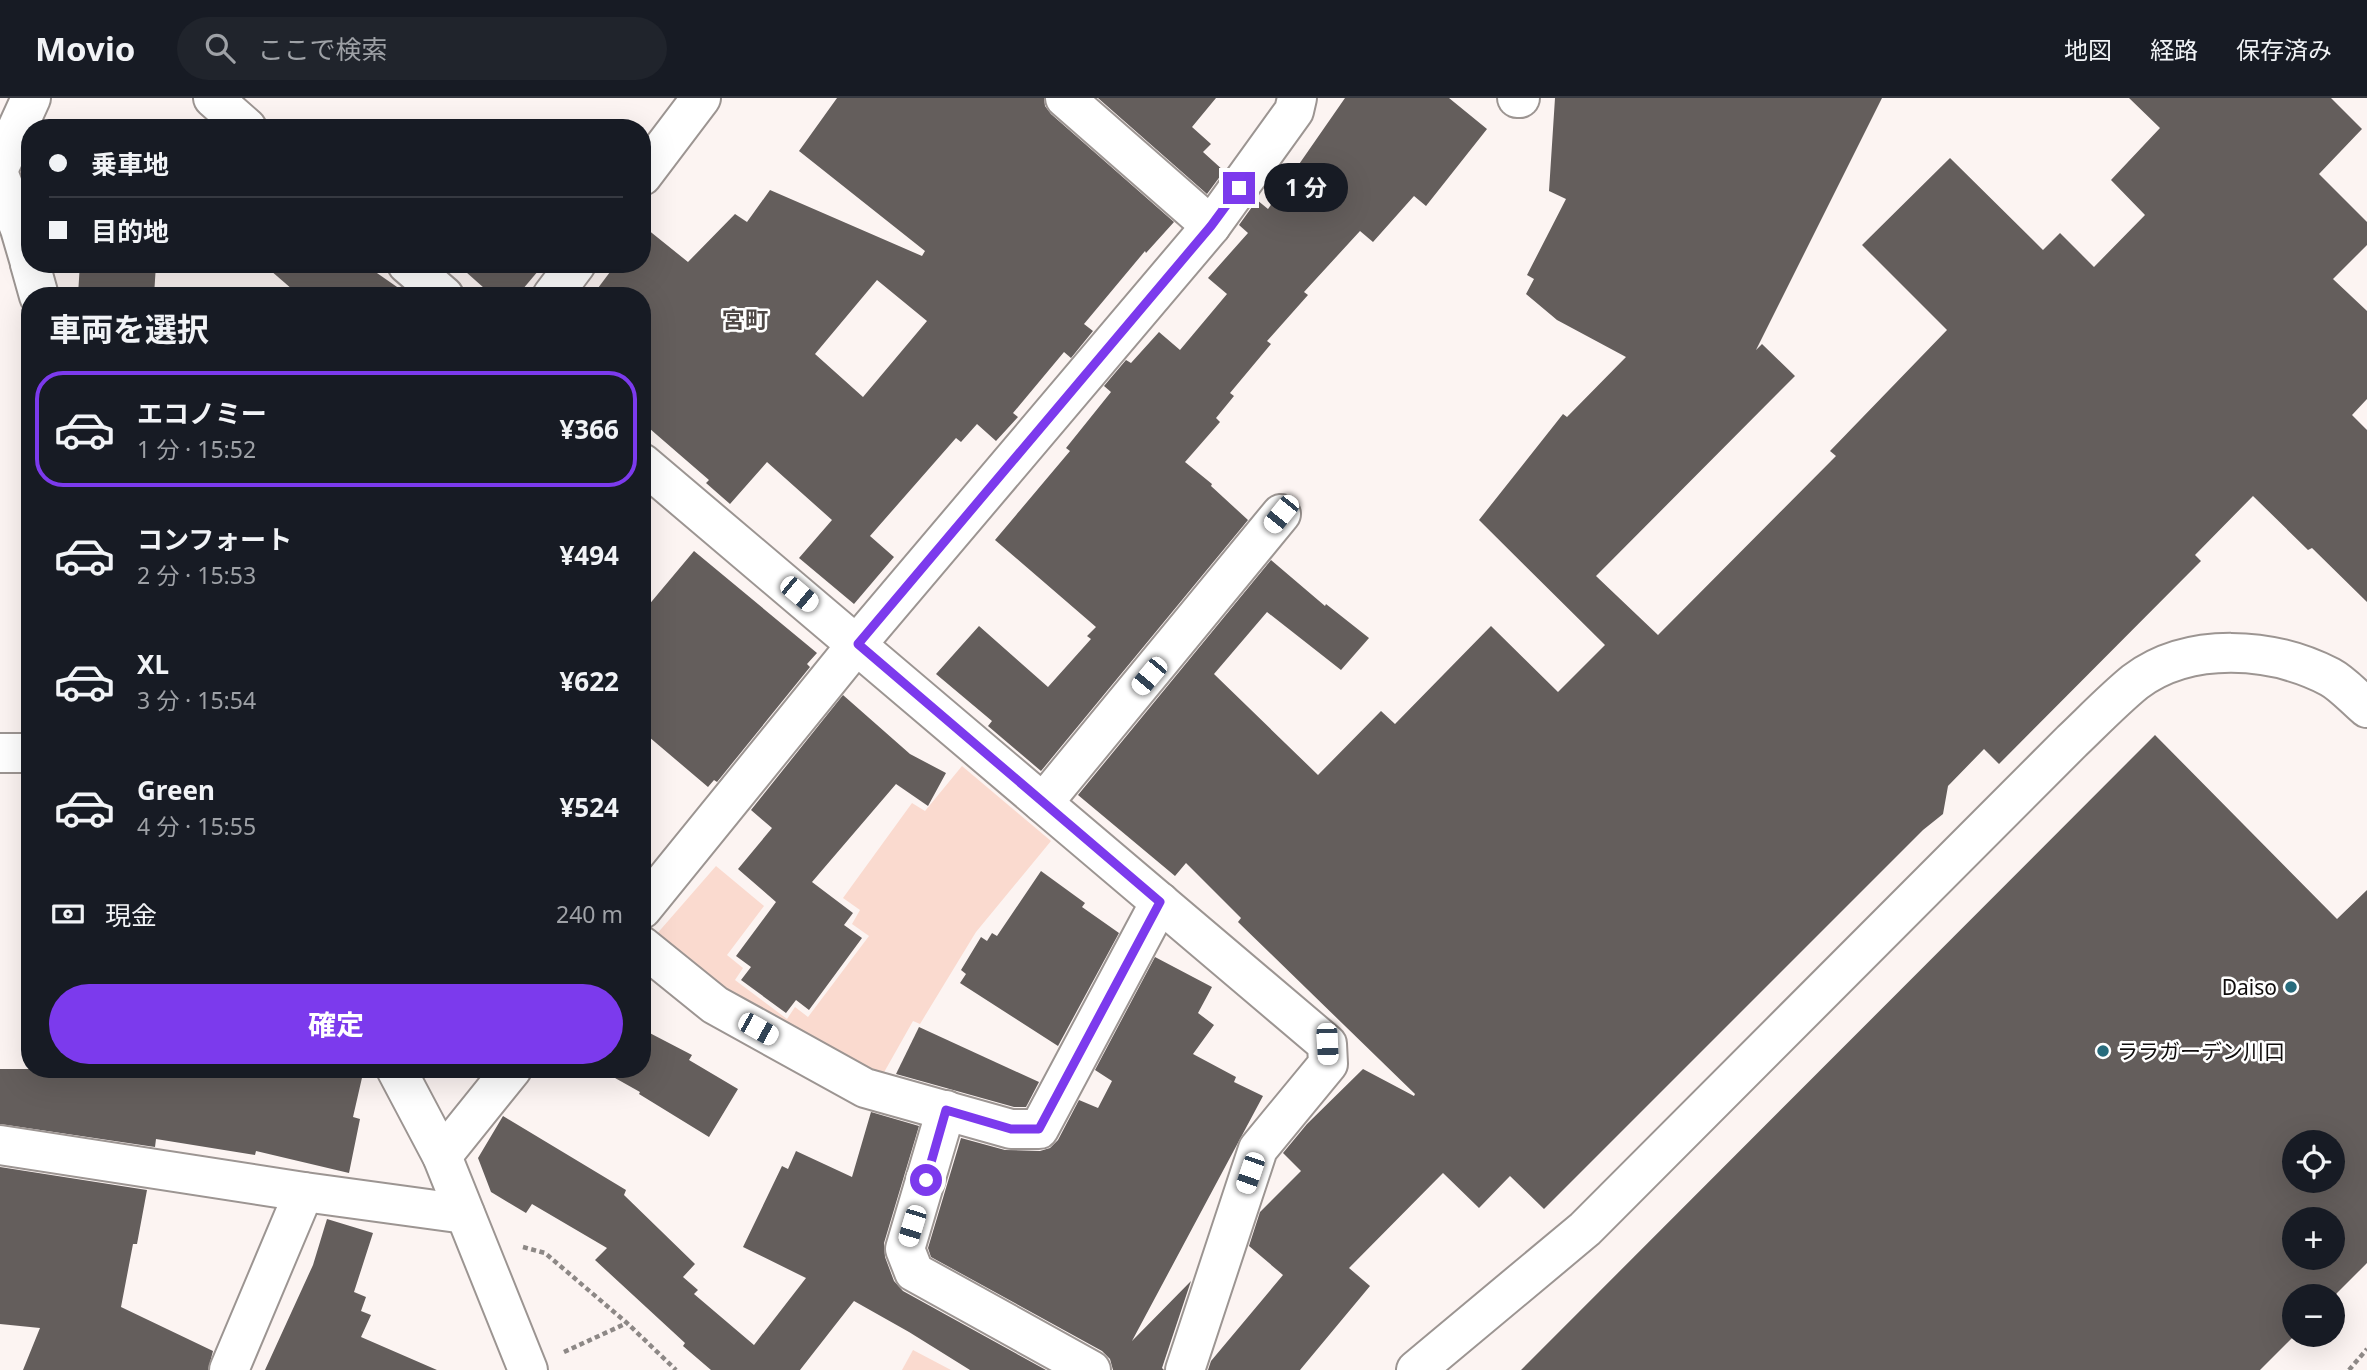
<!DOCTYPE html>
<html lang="ja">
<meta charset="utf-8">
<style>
:root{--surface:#171b24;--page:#20242c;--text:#f1f3f6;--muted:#9ea1a6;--line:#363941;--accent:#7c3aed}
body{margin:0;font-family:"Noto Sans","Noto Sans JP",sans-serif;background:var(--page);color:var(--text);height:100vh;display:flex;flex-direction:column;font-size:26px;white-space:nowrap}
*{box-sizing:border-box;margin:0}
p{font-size:23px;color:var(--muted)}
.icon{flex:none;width:38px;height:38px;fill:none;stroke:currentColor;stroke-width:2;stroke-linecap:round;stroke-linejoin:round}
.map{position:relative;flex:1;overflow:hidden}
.panel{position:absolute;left:21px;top:189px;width:630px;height:791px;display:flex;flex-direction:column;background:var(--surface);border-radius:28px;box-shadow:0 7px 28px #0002}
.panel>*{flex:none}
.guide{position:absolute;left:21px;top:21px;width:630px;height:154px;border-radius:28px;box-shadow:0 7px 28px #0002;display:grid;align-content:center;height:154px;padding:0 28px;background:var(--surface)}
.controls{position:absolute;left:2282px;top:1032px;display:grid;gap:14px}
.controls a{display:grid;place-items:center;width:63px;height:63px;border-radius:50%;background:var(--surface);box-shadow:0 7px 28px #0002;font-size:35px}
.end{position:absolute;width:32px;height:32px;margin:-16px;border:9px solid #7c3aed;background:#fff;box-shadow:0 0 0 4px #fff}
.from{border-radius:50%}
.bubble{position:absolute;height:49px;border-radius:24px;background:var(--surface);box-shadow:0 7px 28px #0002;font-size:23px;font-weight:700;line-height:49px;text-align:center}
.car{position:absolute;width:21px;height:42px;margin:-21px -10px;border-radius:9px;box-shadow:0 0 5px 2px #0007;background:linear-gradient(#fff 24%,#345 0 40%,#fff 0 76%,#345 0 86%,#fff 0)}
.guide b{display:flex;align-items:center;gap:24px;height:66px;font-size:26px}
.guide b+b{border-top:2px solid var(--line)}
.guide i{width:18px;height:18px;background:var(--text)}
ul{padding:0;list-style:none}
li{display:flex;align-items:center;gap:21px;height:116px;margin:0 14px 10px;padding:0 14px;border:4px solid transparent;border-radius:28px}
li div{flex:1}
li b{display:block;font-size:26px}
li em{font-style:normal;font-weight:700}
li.active{border-color:var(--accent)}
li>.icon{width:63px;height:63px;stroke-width:1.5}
h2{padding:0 28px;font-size:32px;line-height:84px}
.pay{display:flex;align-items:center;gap:18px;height:77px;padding:0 28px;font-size:26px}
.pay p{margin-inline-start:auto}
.button{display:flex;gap:14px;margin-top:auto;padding:14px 28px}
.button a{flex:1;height:80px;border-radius:42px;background:var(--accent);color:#fff;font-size:28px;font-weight:700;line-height:80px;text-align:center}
header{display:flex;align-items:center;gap:42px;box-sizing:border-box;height:98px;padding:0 35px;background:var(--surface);border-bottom:2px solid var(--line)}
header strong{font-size:33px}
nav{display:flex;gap:38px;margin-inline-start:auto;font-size:24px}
.search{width:490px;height:63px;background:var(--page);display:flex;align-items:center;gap:18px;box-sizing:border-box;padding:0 24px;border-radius:38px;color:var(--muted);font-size:26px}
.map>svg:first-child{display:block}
.green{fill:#fadacf}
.building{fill:#645e5c;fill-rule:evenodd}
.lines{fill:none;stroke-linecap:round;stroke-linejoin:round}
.minor-casing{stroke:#9c9592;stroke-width:42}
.path{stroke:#8d8886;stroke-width:4.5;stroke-dasharray:5 3.5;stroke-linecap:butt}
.minor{stroke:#fff;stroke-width:38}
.route{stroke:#7c3aed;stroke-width:9}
.poi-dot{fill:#276b7c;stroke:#fff;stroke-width:2.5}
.labels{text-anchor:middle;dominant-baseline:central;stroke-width:5;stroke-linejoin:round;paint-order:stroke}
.poi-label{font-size:21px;fill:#0f0c0b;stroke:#fff;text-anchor:end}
.neighbourhood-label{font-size:23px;font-weight:bold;fill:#4d4644;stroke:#fff}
</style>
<header>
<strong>Movio</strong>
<div class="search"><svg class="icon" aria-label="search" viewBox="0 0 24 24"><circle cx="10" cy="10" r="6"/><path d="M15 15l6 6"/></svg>ここで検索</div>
<nav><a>地図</a><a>経路</a><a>保存済み</a></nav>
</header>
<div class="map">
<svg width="2367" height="1272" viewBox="0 0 2367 1272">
<rect width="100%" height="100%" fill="#fcf4f2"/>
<g class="green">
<polygon points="962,668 1051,743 976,834 920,926 913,923 878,985 739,909 655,838 716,768 764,808 727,857 743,870 735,882 787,921 795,909 808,919 869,838 852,826 860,812 843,800 912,705 925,713"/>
<polygon points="913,1252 951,1272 902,1272"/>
</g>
<g class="building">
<path d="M837,0H1044L1045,8L1051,16L1174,124L1146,155L1145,153L1084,226L1093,233L1071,260L1064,254L1013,315L1018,319L996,343L977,326L961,344L956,340L870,438L894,459L854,506L799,460L832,422L767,364L730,406L706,385L709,382L642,324V198H592L616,166H642V127L688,164L735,116L747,124L770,92L922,158L925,153L799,53ZM877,182L927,223L863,299L815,256Z"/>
<polygon points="1098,0 1216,0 1192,29 1211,46 1203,54 1224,73 1207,96"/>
<polygon points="1345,0 1449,0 1487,31 1426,108 1414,98 1373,144 1360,133 1304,194 1308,197 1267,243 1271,246 1230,295 1234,298 1216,320 1220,324 1185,364 1212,386 1211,388 1248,422 1041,673 988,628 992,623 936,576 979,528 1048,589 1091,541 1087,538 1096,529 995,442 1070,353 1066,350 1111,294 1104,288 1126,262 1131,265 1159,234 1180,252 1227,196 1208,180 1248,135 1239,127 1257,102 1268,111"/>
<polygon points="1555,0 1882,0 1756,252 1762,246 1795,278 1596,478 1658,537 1836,358 1830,353 1947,232 1862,147 1950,60 2043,152 2060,135 2094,169 2145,117 2111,82 2160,30 2129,0 2331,0 2362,31 2319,76 2367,124 2367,147 2333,181 2367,213 2367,301 2352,317 2367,332 2367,504 2312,450 2308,452 2253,398 2195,457 2201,463 1999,666 1984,651 1948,688 1943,716 1923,732 1544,1111 1510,1078 1479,1110 1443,1075 1349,1170 1370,1188 1300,1272 1208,1272 1211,1263 1283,1177 1249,1148 1260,1114 1301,1073 1283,1055 1307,1026 1363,971 1414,998 1415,996 1238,824 1241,820 1186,765 1175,778 1078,697 1271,462 1325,508 1326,506 1369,540 1341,572 1267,514 1214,576 1318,677 1381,613 1395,626 1491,528 1558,594 1605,547 1479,422 1563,316 1567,319 1626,259 1557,222 1526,196 1534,181 1527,177 1566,101 1549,93"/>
<polygon points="80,166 156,166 154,198 78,196"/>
<polygon points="263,166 364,166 410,198 300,198"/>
<polygon points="457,166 544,166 517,198 493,198"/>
<polygon points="694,453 817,555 807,566 810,569 717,684 714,682 708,689 642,633 642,515"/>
<polygon points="843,597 910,656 946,675 928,708 896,686 812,784 853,815 844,827 862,840 809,912 796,902 786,915 741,882 751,869 736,858 776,804 738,771 772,730 751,712"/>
<path d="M2155,637L2337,821L2367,792V1165L2333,1199H2294L2295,1237L2260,1272H1521ZM2294,1045H2333V1083H2294ZM2294,1122H2333V1160H2294Z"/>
<polygon points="1041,773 1085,805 1082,809 1119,835 1058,948 960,885 966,876 961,872 981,839 987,843 992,835 997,838"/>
<polygon points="1155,859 1212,889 1198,915 1214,927 1193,956 1236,979 1234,984 1263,998 1132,1243 1191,1183 1162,1270 1164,1272 1113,1272 1110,1261 1102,1253 931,1159 928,1150 961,1040 1005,1052 1040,1053 1050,1050 1058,1042 1079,1002 1098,1010 1112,983 1095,972"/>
<polygon points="919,929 1039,984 1026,1009 1014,1009 896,976"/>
<polygon points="642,931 692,957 689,962 738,991 709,1039 639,996 640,994 599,971 642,971"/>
<polygon points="0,971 364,971 353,1019 360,1021 349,1075 256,1053 255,1057 156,1041 155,1049 0,1026"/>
<polygon points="871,1014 919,1028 884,1145 885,1159 894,1183 903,1193 1046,1272 970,1272 909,1234 854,1203 800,1272 711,1272 683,1248 685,1245 595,1162 607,1150 532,1106 526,1115 491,1094 478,1060 503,1018 626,1092 624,1097 695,1166 683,1179 698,1192 694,1196 754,1247 806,1180 743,1149 782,1068 788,1071 796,1053 852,1079"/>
<polygon points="0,1069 147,1092 137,1146 133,1146 121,1209 213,1253 208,1272 23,1272 40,1230 0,1226"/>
<polygon points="327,1121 373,1135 354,1194 366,1199 361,1213 371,1217 361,1239 437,1272 265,1272 313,1167"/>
</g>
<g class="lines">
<g class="minor-casing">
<g id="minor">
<polyline points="213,0 247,30"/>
<polyline points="1065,0 1211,128"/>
<polyline points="1517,0 1520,0"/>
<polyline points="0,68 31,0"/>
<polyline points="642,78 701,0"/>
<polyline points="0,79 20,131 30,165"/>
<polyline points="30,166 39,198"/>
<polyline points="407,166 444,198"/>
<polyline points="552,198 576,166"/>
<polyline points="642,365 1327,946 1328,966 1258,1051 1185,1272"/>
<polyline points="0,655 30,655"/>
<polyline points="1043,705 1281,416"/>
<polyline points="642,811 857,546 1211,128 1294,13 1297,0"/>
<polyline points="642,848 715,907 865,990 1011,1031 1039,1031 1160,804"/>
<polyline points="396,971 442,1058 528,1272"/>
<polyline points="946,1012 905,1151 914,1174 1091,1272"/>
<polyline points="0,1047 304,1094 465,1116"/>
<polyline points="442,1058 512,971"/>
<polyline points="229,1272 304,1094"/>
<path d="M1416,1272L1585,1131L2072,643C2092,624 2113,602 2135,584C2190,543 2272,549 2330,579C2343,586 2355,600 2367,610"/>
</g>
</g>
<g class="path">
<polyline points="523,1149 545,1155 627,1225 676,1272"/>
<polyline points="564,1254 627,1225"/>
<polyline points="2349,1272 2367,1251"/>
</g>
<use href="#minor" class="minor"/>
</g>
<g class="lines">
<polyline class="route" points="926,1082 946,1012 1011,1031 1039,1031 1160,804 858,546 1211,128 1239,90"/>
</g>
<g class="poi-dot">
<circle cx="2291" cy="889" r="7"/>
<circle cx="2103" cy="953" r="7"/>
</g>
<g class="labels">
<g class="poi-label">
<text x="2277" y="889">Daiso</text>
<text x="2117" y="953" text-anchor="start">ララガーデン川口</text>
</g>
<g class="neighbourhood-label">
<text x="745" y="221">宮町</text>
</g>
</g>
</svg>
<div class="controls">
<a><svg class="icon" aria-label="locate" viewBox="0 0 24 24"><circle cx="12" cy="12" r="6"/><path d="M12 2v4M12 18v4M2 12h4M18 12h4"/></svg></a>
<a>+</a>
<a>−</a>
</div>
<i class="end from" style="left:926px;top:1082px"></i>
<i class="end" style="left:1239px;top:90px"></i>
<div class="bubble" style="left:1264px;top:65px;width:84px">1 分</div>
<i class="car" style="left:1281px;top:416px;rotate:219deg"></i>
<i class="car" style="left:799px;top:496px;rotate:130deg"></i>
<i class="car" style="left:1149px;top:578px;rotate:220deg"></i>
<i class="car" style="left:758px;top:931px;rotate:119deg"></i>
<i class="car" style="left:1327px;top:946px;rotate:177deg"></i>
<i class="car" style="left:1250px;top:1075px;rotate:199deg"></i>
<i class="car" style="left:912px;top:1128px;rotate:197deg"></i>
<div class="guide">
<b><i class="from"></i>乗車地</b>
<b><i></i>目的地</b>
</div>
<section class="panel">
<h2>車両を選択</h2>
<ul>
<li class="active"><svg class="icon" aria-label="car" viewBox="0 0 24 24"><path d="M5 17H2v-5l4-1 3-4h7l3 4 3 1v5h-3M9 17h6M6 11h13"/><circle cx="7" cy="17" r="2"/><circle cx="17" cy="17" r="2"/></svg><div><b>エコノミー</b><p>1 分 · 15:52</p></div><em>¥366</em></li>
<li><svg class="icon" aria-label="car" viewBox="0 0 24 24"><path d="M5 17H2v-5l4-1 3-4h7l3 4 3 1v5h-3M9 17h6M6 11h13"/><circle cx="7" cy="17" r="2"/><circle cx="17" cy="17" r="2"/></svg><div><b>コンフォート</b><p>2 分 · 15:53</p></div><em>¥494</em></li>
<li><svg class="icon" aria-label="car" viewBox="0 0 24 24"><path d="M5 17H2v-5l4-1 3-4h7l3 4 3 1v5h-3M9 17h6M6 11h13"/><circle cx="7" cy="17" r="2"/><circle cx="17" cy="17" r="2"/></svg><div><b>XL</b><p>3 分 · 15:54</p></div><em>¥622</em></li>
<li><svg class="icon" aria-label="car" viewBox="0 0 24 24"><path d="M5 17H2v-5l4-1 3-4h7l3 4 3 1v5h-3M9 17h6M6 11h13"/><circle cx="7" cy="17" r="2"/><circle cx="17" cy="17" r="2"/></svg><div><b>Green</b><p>4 分 · 15:55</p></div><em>¥524</em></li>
</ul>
<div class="pay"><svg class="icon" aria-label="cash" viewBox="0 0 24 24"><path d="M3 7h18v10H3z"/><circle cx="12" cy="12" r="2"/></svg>現金<p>240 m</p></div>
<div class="button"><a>確定</a></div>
</section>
</div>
